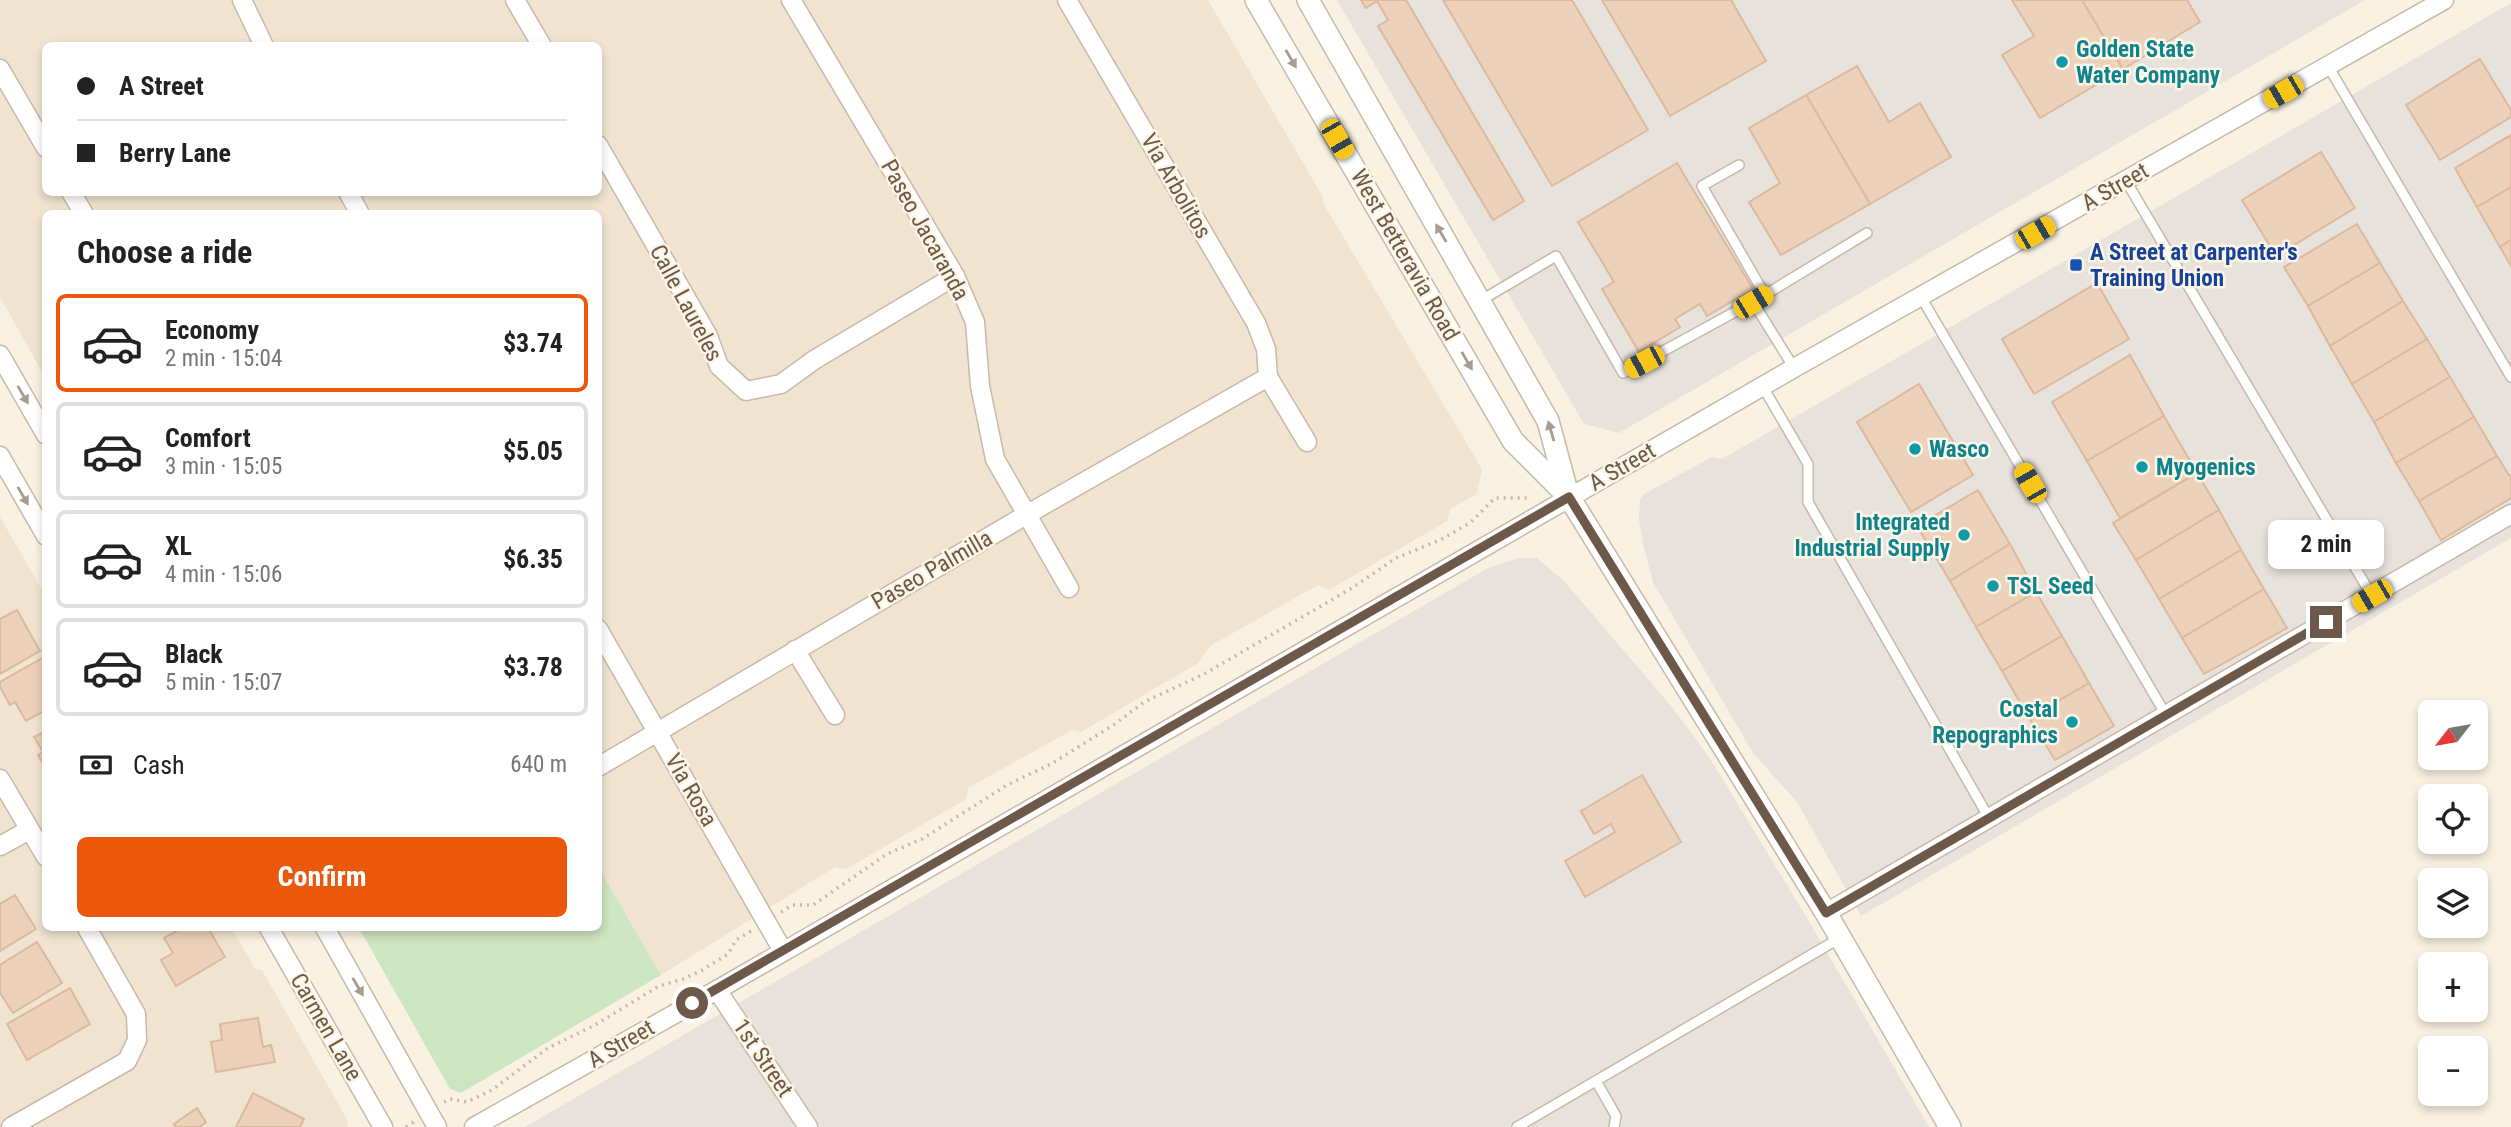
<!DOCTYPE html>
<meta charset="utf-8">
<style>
:root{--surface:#fff;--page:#f2f2f2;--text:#222;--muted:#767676;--line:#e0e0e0;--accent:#ea580c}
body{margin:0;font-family:"Roboto Condensed",sans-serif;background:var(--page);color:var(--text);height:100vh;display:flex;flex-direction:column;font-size:26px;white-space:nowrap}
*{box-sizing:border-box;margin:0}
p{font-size:23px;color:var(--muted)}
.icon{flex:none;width:38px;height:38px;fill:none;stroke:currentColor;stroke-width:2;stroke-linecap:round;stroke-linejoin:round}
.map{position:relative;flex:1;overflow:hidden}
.sheet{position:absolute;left:42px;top:210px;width:560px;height:721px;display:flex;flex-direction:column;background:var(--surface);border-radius:10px;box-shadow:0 4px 10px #0003}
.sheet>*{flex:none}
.guide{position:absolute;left:42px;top:42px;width:560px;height:154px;border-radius:10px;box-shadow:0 4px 10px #0003;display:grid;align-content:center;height:154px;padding:0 35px;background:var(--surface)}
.needle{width:46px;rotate:239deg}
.fabs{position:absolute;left:2418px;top:700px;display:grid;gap:14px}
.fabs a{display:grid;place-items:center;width:70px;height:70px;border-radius:10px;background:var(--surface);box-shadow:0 4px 10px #0003;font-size:35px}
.end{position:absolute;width:32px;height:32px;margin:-16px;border:9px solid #6d594a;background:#fff;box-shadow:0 0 0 4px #fff}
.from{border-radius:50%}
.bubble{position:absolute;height:49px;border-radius:10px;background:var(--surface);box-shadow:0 4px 10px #0003;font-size:23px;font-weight:700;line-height:49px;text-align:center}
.car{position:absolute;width:21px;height:42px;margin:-21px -10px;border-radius:9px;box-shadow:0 0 5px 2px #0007;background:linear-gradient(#f5c518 24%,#345 0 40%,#f5c518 0 76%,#345 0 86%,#f5c518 0)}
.guide b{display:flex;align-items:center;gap:24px;height:66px;font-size:26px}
.guide b+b{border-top:2px solid var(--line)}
.guide i{width:18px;height:18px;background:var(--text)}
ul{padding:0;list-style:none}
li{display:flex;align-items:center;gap:21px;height:98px;margin:0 14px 10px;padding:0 21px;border:4px solid var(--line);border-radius:10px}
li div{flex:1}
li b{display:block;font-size:26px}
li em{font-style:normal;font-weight:700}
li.current{border-color:var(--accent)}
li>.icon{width:63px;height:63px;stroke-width:1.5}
h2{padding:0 35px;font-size:32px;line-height:84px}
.pay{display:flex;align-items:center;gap:18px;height:77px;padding:0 35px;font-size:26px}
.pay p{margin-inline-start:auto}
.primary-button{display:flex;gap:14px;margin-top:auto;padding:14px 35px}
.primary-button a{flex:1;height:80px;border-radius:10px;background:var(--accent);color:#fff;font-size:28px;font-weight:700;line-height:80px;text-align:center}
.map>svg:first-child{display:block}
.residential{fill:#f0e3d0;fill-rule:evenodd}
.industrial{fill:#e8e2dc}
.green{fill:#cee5c1}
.building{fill:#ecd1bb;stroke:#ddb99d;stroke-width:2}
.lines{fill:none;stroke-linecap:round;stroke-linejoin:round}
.service-casing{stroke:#c8b9a9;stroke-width:12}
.minor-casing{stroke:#c8b9a9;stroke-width:21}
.tertiary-casing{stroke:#c8b9a9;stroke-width:24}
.path{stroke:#d0b59f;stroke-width:3.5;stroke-dasharray:2 5;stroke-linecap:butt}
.service{stroke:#fff;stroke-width:9}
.minor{stroke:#fff;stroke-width:18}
.tertiary{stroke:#fff;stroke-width:21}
.oneway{fill:#a79b92}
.route{stroke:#6d594a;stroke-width:9}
.culture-dot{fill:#0f9aa8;stroke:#fdf5e6;stroke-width:2.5}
.transit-dot{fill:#1a4fb4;stroke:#fdf5e6;stroke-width:2.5}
.labels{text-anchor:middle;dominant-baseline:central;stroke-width:5;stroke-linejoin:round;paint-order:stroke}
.culture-label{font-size:23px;font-weight:bold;fill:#0d838f;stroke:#fdf5e6;text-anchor:start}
.street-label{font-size:23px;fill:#6d594a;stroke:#fdf5e6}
.transit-label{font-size:23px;font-weight:bold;fill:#164399;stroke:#fdf5e6;text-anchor:start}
</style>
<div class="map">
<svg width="2511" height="1127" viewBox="0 0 2511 1127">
<rect width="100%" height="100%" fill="#f9f1e1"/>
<g class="residential">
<path d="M0,0H1208L1323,197V203L1482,469L1477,494L1450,509L1447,521L1329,590L1318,585L1210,646L1198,663L1081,732L1072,730L968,788L966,799L846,869L835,867L661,975L599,868L598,214H46L45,377L0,297ZM46,46H598V192H46Z"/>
<polygon points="0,517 45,595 46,928 232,928 255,969 262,970 348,1121 347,1127 0,1127"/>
</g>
<g class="industrial">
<polygon points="1337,0 2365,0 1619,433 1584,424"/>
<polygon points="2511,3 2511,538 1861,916 1797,802 1753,753 1653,582 1644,549 1639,520 1640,500 1644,494 1712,457 1722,459"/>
<polygon points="1519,558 1537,558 1565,582 1672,707 1709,757 1804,913 1929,1127 525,1127 1488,568"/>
</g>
<polygon class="green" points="599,868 661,975 461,1093 450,1089 359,928 598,928"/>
<g class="building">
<polygon points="1361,0 1406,0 1524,201 1493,220 1378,26 1388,20 1377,1 1366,8"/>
<polygon points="1443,0 1572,0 1648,130 1552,186"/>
<polygon points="1602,0 1731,0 1766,61 1670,116"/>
<polygon points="2012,0 2082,0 2123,69 2040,118 2002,55 2034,36"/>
<polygon points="2082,0 2187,0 2200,22 2123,69"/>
<polygon points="2480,59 2511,110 2511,117 2440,160 2406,105"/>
<polygon points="1857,66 1889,122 1920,103 1951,157 1870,204 1806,95"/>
<polygon points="1806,95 1870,204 1781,255 1749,202 1780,183 1749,128"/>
<polygon points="2511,135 2511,187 2477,207 2455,168"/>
<polygon points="2321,152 2355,208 2276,256 2242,200"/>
<polygon points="1677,163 1753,289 1707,316 1700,304 1675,319 1680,327 1639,352 1602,289 1614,282 1578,222"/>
<polygon points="2511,187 2511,240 2500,247 2477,207"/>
<polygon points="2357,224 2380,263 2308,306 2284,267"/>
<polygon points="2511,240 2511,266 2500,247"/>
<polygon points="2380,263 2403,301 2330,346 2308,306"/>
<polygon points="2097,283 2129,339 2034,394 2002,339"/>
<polygon points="2403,301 2427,339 2352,384 2330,346"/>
<polygon points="2427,339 2450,377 2374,422 2352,384"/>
<polygon points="2130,355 2164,416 2087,461 2052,402"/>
<polygon points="2450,377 2474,417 2396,463 2374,422"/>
<polygon points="1919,384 1973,475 1911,512 1857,422"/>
<polygon points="2164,416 2197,473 2120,518 2087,461"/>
<polygon points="2474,417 2497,456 2419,501 2396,463"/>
<polygon points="2497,456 2511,478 2511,498 2441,540 2419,501"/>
<polygon points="2197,473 2219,510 2136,560 2113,523"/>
<polygon points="1978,490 2010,544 1950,581 1917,526"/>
<polygon points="2219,510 2241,550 2159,599 2136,560"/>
<polygon points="2010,544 2036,592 1976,627 1950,581"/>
<polygon points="2241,550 2264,589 2182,638 2159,599"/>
<polygon points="2264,589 2287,628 2204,674 2182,638"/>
<polygon points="2036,592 2062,636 2002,671 1976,627"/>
<polygon points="17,610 40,651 0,674 0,619"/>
<polygon points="2062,636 2089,683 2029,718 2002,671"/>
<polygon points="46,656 46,710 26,721 15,702 10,705 0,687 0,682"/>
<polygon points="2089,683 2114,726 2055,760 2029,718"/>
<polygon points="46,731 46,768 38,755 43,752 34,737"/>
<polygon points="1642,775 1681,842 1585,897 1565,861 1615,832 1611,824 1594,834 1581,811"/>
<polygon points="15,895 36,929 0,951 0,904"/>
<polygon points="182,928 208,928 225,957 176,986 161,960 173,953 164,938"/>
<polygon points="37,942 62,983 13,1013 0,993 0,965"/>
<polygon points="70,988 90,1024 27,1060 7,1024"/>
<polygon points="258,1018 263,1047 271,1045 275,1062 216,1072 211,1042 222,1040 220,1024"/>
<polygon points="253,1093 304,1119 300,1127 236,1127"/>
<polygon points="197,1108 206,1122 199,1127 176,1127 174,1124"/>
</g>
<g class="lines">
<g class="service-casing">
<g id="service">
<polyline points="2328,66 2511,377"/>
<polyline points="1739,165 1702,186 1765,295"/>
<polyline points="2126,181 2372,596"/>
<polyline points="1921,297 2166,715"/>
<polyline points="1480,301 1556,256 1623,373 1753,302 1794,368"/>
<polyline points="1753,302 1867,233"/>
<polyline points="1763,387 1808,464 1808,502 1989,818"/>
<polyline points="1596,1081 1616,1116 1614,1127"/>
<polyline points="1517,1127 1840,938"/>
</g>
</g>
<g class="minor-casing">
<g id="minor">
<polyline points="242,0 264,46"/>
<polyline points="515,0 542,46"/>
<polyline points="791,0 955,276 975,322 980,386 995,459 1069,588"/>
<polyline points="1067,0 1256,323 1266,349 1268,377 1307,442"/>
<polyline points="0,69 46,148"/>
<polyline points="598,145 708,336 719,366 746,391 781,384 814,360 955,276"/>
<polyline points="71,192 84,214"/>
<polyline points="348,192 360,214"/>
<polyline points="0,355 46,435"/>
<polyline points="0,456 46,536"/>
<polyline points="598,629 783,951"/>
<polyline points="795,650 835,715"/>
<polyline points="598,767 1026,515 1268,377"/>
<polyline points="0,779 46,857"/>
<polyline points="0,846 29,830"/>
<polyline points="1826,913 2511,514"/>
<polyline points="269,928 383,1127"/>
<polyline points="325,928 437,1127"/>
<polyline points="717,990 808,1127"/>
<polyline points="11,1127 127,1061 137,1040 136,1014 87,928"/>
<polyline points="474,1127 717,990 1794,368 2444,0"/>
</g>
</g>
<g class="tertiary-casing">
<g id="tertiary">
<polyline points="1256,0 1513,441 1569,497 1826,913 1950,1127"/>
<polyline points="1308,0 1548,421 1568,495"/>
</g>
</g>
<g class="path">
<polyline points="781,912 792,905 813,905 887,854 922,839 1007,785 1051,764 1115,724 1144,702 1204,674 1352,588 1396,558 1440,540 1470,523 1495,498 1528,498"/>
<polyline points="444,1102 450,1099 467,1102 492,1090 548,1048 595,1025 659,986 683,979 701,971 728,954 736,940 751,931"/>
<polyline points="406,1127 414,1122"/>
</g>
<use href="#service" class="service"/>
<use href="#minor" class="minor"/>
<use href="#tertiary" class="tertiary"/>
</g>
<defs><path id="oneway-solid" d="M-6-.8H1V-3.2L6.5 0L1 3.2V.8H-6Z" transform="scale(1.75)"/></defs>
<g class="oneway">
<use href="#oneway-solid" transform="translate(1291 59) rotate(60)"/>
<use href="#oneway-solid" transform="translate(1441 233) rotate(-120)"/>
<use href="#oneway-solid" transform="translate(1467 361) rotate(60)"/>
<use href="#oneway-solid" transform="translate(23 395) rotate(60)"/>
<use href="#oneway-solid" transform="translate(1551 431) rotate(-106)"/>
<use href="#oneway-solid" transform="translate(23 496) rotate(60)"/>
<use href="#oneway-solid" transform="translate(358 987) rotate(60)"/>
</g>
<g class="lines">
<polyline class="route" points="692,1003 1569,497 1826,913 2326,622"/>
</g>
<g class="culture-dot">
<circle cx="2062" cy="62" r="7"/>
<circle cx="1915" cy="449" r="7"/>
<circle cx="2142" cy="467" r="7"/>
<circle cx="1964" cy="535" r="7"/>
<circle cx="1993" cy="586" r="7"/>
<circle cx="2072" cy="722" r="7"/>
</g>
<rect class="transit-dot" x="2069" y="258" width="14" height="14" rx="3.5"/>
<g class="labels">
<g class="culture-label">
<text x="2076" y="49">Golden State<tspan x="2076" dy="26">Water Company</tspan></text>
<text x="1929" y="449">Wasco</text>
<text x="2156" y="467">Myogenics</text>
<text x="1950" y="522" text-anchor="end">Integrated<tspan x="1950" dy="26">Industrial Supply</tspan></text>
<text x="2007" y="586">TSL Seed</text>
<text x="2058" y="709" text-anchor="end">Costal<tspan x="2058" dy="26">Repographics</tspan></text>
</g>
<g class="street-label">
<text transform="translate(1176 186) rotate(60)">Via Arbolitos</text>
<text transform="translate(2115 187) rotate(-30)">A Street</text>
<text transform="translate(925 230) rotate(61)">Paseo Jacaranda</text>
<text transform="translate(1405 255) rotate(60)">West Betteravia Road</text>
<text transform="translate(686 303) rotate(62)">Calle Laureles</text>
<text transform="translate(1622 467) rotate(-30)">A Street</text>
<text transform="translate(932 570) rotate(-30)">Paseo Palmilla</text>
<text transform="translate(691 790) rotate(60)">Via Rosa</text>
<text transform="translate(326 1027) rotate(60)">Carmen Lane</text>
<text transform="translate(621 1044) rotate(-30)">A Street</text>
<text transform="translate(763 1058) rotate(56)">1st Street</text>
</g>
<g class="transit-label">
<text x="2090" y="252">A Street at Carpenter's<tspan x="2090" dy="26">Training Union</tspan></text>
</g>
</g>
</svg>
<div class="fabs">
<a><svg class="needle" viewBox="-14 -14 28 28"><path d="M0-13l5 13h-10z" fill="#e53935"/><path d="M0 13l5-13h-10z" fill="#767676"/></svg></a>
<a><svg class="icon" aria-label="locate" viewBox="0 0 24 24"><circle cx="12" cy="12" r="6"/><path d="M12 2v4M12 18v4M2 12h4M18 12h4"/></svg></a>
<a><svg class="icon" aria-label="layers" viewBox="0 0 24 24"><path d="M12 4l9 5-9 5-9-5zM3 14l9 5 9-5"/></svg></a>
<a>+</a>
<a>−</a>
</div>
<i class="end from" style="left:692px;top:1003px"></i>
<i class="end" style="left:2326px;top:622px"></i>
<div class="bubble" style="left:2268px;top:520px;width:116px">2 min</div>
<i class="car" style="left:2283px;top:92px;rotate:240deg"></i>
<i class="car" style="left:1337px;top:139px;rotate:150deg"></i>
<i class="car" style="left:2035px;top:233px;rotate:60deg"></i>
<i class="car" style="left:1753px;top:302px;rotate:59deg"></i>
<i class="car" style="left:1644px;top:362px;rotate:242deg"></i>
<i class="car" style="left:2030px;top:483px;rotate:330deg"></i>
<i class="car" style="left:2372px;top:596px;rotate:240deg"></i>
<div class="guide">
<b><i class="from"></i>A Street</b>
<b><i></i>Berry Lane</b>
</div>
<section class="sheet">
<h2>Choose a ride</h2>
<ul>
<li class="current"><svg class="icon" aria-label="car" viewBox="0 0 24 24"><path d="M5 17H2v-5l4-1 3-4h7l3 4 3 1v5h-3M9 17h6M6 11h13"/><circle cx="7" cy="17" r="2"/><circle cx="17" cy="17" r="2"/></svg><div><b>Economy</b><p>2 min · 15:04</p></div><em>$3.74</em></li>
<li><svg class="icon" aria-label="car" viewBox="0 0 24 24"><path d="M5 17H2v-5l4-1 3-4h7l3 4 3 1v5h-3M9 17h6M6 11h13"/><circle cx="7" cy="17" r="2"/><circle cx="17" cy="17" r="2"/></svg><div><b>Comfort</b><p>3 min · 15:05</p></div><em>$5.05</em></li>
<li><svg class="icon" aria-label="car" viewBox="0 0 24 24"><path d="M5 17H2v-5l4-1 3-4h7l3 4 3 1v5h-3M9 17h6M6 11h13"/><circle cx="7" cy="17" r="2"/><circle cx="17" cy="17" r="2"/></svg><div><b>XL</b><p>4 min · 15:06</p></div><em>$6.35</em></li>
<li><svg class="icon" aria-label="car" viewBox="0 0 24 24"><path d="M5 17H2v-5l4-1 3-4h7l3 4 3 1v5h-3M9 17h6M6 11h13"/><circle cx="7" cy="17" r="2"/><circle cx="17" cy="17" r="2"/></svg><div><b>Black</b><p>5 min · 15:07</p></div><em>$3.78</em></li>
</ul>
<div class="pay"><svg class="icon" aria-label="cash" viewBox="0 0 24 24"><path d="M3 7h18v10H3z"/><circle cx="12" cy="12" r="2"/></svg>Cash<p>640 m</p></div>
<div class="primary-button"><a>Confirm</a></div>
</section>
</div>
